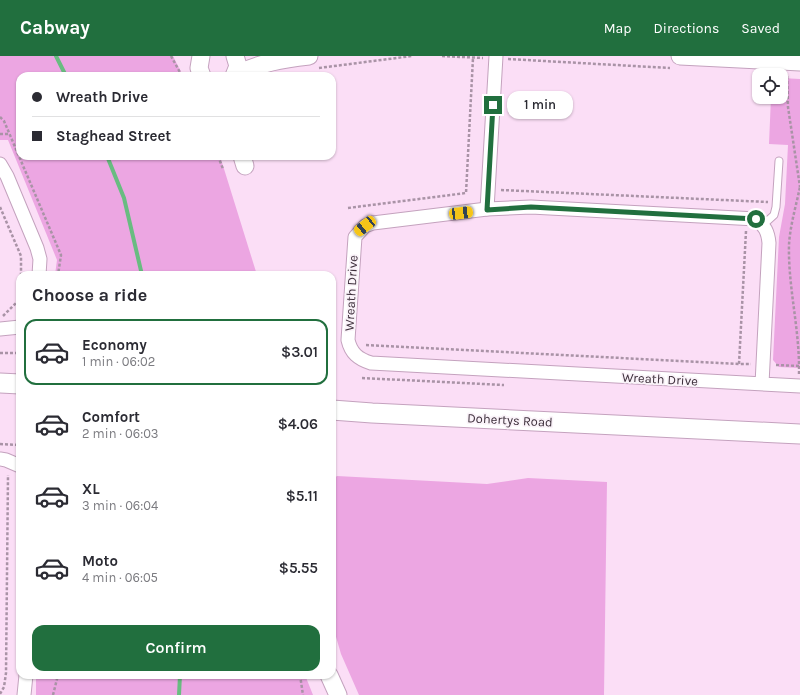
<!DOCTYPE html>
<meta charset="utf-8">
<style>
:root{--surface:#fff;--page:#f2f2f3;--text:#2b2b33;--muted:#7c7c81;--line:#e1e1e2;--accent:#216f3e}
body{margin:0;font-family:Karla,sans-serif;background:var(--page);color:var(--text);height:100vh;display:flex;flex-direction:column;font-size:15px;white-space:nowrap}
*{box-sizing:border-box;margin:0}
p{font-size:13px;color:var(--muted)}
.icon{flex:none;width:22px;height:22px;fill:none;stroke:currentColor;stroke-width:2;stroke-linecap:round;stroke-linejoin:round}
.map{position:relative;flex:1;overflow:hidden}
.side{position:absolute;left:16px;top:215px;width:320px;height:408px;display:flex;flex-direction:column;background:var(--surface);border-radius:12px;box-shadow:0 1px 3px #0004}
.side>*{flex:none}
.banner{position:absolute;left:16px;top:16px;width:320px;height:88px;border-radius:12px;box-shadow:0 1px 3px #0004;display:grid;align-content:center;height:88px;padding:0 16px;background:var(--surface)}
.fabs{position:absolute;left:752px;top:12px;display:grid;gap:8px}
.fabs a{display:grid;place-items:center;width:36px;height:36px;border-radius:8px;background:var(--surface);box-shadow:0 1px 3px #0004;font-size:20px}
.end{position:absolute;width:18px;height:18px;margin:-9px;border:5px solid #216f3e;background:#fff;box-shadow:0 0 0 2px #fff}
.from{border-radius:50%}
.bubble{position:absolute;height:28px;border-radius:12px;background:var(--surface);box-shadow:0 1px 3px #0004;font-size:13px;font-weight:600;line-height:28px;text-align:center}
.car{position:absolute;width:12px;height:24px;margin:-12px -6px;border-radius:5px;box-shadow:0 0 3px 1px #0007;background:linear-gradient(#f5c518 24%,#345 0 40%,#f5c518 0 76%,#345 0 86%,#f5c518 0)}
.banner b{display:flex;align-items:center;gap:14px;height:38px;font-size:15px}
.banner b+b{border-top:1px solid var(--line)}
.banner i{width:10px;height:10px;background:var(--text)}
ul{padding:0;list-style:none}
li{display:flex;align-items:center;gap:12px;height:66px;margin:0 8px 6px;padding:0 8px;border:2px solid transparent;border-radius:12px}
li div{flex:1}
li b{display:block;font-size:15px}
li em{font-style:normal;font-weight:600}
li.selected{border-color:var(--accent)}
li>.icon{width:36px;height:36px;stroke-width:1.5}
h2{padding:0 16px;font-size:18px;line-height:48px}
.cta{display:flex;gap:8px;margin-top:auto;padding:8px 16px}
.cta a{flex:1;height:46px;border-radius:12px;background:var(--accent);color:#fff;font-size:16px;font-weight:600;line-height:46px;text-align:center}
header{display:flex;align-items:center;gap:24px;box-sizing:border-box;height:56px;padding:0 20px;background:var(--accent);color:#fff}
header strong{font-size:19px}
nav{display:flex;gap:22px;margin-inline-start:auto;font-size:14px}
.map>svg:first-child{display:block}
.green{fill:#eca6e2}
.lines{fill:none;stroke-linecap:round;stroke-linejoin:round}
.stream{stroke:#69bc81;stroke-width:4}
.service-casing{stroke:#c4a2be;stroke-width:9}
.minor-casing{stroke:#c4a2be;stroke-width:15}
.tertiary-casing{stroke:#c4a2be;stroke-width:19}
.secondary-casing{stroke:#c4a2be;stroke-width:21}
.path{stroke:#a993a6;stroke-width:2.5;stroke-dasharray:3 2;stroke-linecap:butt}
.service{stroke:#fff;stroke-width:7}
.minor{stroke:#fff;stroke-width:13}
.tertiary{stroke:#fff;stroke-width:17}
.secondary{stroke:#fff;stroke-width:19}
.route{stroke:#216f3e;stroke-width:5}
.labels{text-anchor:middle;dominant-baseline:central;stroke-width:3.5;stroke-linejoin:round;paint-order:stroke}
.street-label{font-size:13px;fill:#3d2f3b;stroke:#faf3f9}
</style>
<header>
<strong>Cabway</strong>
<nav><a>Map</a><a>Directions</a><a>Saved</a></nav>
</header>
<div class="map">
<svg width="800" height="639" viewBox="0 0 800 639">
<rect width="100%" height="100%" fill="#fbdef6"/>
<g class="green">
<polygon points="0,0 173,0 183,20 20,20 20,100 220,100 257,219 55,219 57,204 8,84 0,84"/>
<polygon points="781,22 800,23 800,312 779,311 773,304 779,181 785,148 788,89 769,88 771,41 781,41"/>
<polygon points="337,420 487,428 528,422 607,426 604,639 359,639 341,598 332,567 332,424"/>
<polygon points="36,619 305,619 313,639 36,639"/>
</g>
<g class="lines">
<g class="stream">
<polyline points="56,0 66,20"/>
<polyline points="107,100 124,142 142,219"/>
<polyline points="179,639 180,619"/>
</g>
<g class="service-casing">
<polyline id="service" points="763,169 774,159 776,151 779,105"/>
</g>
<g class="minor-casing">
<g id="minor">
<polyline points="0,108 7,120 37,192 40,203 39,219"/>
<polyline points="487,153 496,0"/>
<polyline points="0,273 20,271"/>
<path d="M762,328L769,187C768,176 765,170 756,163L531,151L487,153L373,167L365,170L355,181L348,284C351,297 358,303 371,307L800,330"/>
<polyline points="0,403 6,404 20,410"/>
<polyline points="24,639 26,619"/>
</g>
</g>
<g class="tertiary-casing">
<g id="tertiary">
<polyline points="201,0 199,12 202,20"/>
<polyline points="680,0 800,6"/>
<path d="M235,19C259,7 283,3 309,0"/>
<polyline points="234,20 238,10 235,0"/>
<polyline points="242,100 245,110"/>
<polyline points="329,619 338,639"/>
</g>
</g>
<g class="secondary-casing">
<g id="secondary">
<polyline points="0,327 20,328"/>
<polyline points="332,354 372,357 800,378"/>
</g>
</g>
<g class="path">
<polyline points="171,0 182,20"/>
<polyline points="442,0 483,2"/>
<polyline points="508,3 670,12"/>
<polyline points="319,12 412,0"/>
<polyline points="787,20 788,51 800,131"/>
<polyline points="0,61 4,65 61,199 58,219"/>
<polyline points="0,78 9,78"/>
<polyline points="218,100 223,113"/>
<polyline points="501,134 768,146"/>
<polyline points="0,151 21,200 21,219"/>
<polyline points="348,152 466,137 473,2"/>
<polyline points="746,175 739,308 751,308"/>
<polyline points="3,260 18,245 20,225"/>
<polyline points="366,289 739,308"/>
<polyline points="0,297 20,297"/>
<polyline points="776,309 800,310"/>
<path d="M799,318C800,274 788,232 789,189C790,170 796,150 800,131"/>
<polyline points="362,322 504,329"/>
<polyline points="0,388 20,389"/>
<polyline points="300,619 303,639"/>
<polyline points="0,638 4,631 6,617 8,419"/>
<polyline points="53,639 58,619"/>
</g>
<use href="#service" class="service"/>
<use href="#minor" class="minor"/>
<use href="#tertiary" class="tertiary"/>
<use href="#secondary" class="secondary"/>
</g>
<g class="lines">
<polyline class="route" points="493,49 487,154 531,151 756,163"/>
</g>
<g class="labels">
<g class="street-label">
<text transform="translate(351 237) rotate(-87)">Wreath Drive</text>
<text transform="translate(660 323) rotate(3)">Wreath Drive</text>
<text transform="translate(510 364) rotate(3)">Dohertys Road</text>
</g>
</g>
</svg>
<div class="fabs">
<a><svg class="icon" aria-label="locate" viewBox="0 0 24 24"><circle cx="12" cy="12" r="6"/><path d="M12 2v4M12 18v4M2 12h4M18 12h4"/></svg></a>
</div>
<i class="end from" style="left:756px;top:163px"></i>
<i class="end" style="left:493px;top:49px"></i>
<div class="bubble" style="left:507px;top:35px;width:66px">1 min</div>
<i class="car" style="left:461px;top:157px;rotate:83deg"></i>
<i class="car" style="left:365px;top:170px;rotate:231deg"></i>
<div class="banner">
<b><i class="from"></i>Wreath Drive</b>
<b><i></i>Staghead Street</b>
</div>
<section class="side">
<h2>Choose a ride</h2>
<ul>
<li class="selected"><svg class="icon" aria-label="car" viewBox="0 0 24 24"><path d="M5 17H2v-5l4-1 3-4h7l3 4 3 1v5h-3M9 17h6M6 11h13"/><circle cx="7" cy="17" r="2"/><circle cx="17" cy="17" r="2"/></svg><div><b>Economy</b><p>1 min · 06:02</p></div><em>$3.01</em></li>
<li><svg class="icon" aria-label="car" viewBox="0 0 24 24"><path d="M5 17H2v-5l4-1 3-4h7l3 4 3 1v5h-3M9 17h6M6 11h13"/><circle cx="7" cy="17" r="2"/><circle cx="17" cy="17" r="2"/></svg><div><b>Comfort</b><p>2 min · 06:03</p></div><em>$4.06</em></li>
<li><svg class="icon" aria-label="car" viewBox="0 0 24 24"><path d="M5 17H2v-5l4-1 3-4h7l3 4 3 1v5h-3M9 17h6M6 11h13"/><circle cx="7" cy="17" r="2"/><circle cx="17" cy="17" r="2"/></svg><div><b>XL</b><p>3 min · 06:04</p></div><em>$5.11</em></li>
<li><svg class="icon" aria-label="car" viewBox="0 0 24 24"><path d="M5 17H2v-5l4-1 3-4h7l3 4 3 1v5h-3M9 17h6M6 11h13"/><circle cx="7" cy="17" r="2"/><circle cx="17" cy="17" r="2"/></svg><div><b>Moto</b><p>4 min · 06:05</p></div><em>$5.55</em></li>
</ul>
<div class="cta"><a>Confirm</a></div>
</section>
</div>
